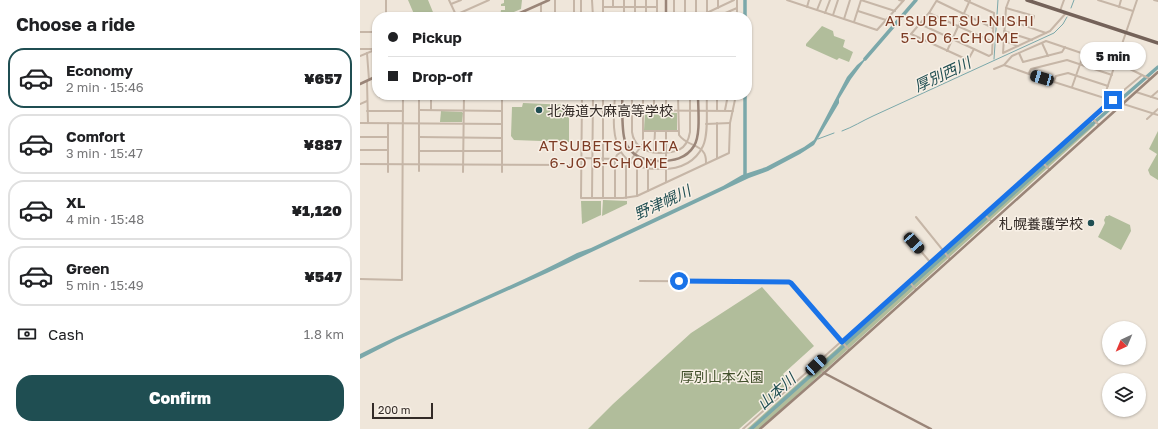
<!DOCTYPE html>
<meta charset="utf-8">
<style>
:root{--surface:#fff;--page:#f6f6f6;--text:#202124;--muted:#757577;--line:#e0e0e0;--accent:#1f4e52}
body{margin:0;font-family:"Golos Text","Noto Sans JP",sans-serif;background:var(--page);color:var(--text);height:100vh;display:flex;flex-direction:column;font-size:15px;white-space:nowrap}
*{box-sizing:border-box;margin:0}
p{font-size:13px;color:var(--muted)}
.icon{flex:none;width:22px;height:22px;fill:none;stroke:currentColor;stroke-width:2;stroke-linecap:round;stroke-linejoin:round}
.map{position:relative;flex:1;overflow:hidden}
.details{display:flex;flex-direction:column;background:var(--surface);width:360px}
.details>*{flex:none}
.hud{position:absolute;left:12px;top:12px;width:380px;height:88px;border-radius:16px;box-shadow:0 1px 3px #0004;display:grid;align-content:center;height:88px;padding:0 16px;background:var(--surface)}
.needle{width:26px;rotate:224deg}
.fabs{position:absolute;left:742px;top:321px;display:grid;gap:8px}
.fabs a{display:grid;place-items:center;width:44px;height:44px;border-radius:50%;background:var(--surface);box-shadow:0 1px 3px #0004;font-size:20px}
.scale{position:absolute;left:12px;bottom:10px;width:61px;box-sizing:border-box;padding-left:4px;border:2px solid #332b27;border-top:0;font-size:11px;line-height:14px;white-space:nowrap;color:#332b27;-webkit-text-stroke:3px #f8f0e6;paint-order:stroke}
.end{position:absolute;width:18px;height:18px;margin:-9px;border:5px solid #1a73e8;background:#fff;box-shadow:0 0 0 2px #fff}
.from{border-radius:50%}
.bubble{position:absolute;height:28px;border-radius:14px;background:var(--surface);box-shadow:0 1px 3px #0004;font-size:13px;font-weight:800;line-height:28px;text-align:center}
.car{position:absolute;width:12px;height:24px;margin:-12px -6px;border-radius:5px;box-shadow:0 0 3px 1px #0007;background:linear-gradient(#222 24%,#8ab4d8 0 40%,#222 0 76%,#8ab4d8 0 86%,#222 0)}
.hud b{display:flex;align-items:center;gap:14px;height:38px;font-size:15px}
.hud b+b{border-top:1px solid var(--line)}
.hud i{width:10px;height:10px;background:var(--text)}
ul{padding:0;list-style:none}
li{display:flex;align-items:center;gap:12px;height:60px;margin:0 8px 6px;padding:0 8px;border:2px solid var(--line);border-radius:16px}
li div{flex:1}
li b{display:block;font-size:15px}
li em{font-style:normal;font-weight:800}
li.on{border-color:var(--accent)}
li>.icon{width:36px;height:36px;stroke-width:1.5}
h2{padding:0 16px;font-size:18px;line-height:48px}
.pay{display:flex;align-items:center;gap:10px;height:44px;padding:0 16px;font-size:15px}
.pay p{margin-inline-start:auto}
.action{display:flex;gap:8px;margin-top:auto;padding:8px 16px}
.action a{flex:1;height:46px;border-radius:16px;background:var(--accent);color:#fff;font-size:16px;font-weight:800;line-height:46px;text-align:center}
main{display:flex;flex:1;min-height:0}
.map>svg:first-child{display:block}
.green{fill:#b1bd9b}
.water{fill:#7ba8aa}
.lines{fill:none;stroke-linecap:round;stroke-linejoin:round}
.stream{stroke:#7ba8aa;stroke-width:1}
.river{stroke:#7ba8aa;stroke-width:3.5}
.street{stroke:#c6b6a7;stroke-width:2}
.secondary{stroke:#9a8578;stroke-width:2.5}
.primary{stroke:#746259;stroke-width:3.5}
.route{stroke:#1a73e8;stroke-width:5}
.poi-dot{fill:#1f4e52;stroke:#f8f0e6;stroke-width:1.5}
.labels{text-anchor:middle;dominant-baseline:central;stroke-width:3;stroke-linejoin:round;paint-order:stroke}
.poi-label{font-size:14px;fill:#332b27;stroke:#f8f0e6;text-anchor:start}
.park-label{font-size:14px;fill:#42502c;stroke:#f8f0e6}
.neighbourhood-label{font-size:15px;letter-spacing:1px;fill:#7d3c25;stroke:#f8f0e6}
.water-label{font-size:15px;font-style:italic;fill:#1f4e52;stroke:#f8f0e6}
</style>
<main>
<section class="details">
<h2>Choose a ride</h2>
<ul>
<li class="on"><svg class="icon" aria-label="car" viewBox="0 0 24 24"><path d="M5 17H2v-5l4-1 3-4h7l3 4 3 1v5h-3M9 17h6M6 11h13"/><circle cx="7" cy="17" r="2"/><circle cx="17" cy="17" r="2"/></svg><div><b>Economy</b><p>2 min · 15:46</p></div><em>¥657</em></li>
<li><svg class="icon" aria-label="car" viewBox="0 0 24 24"><path d="M5 17H2v-5l4-1 3-4h7l3 4 3 1v5h-3M9 17h6M6 11h13"/><circle cx="7" cy="17" r="2"/><circle cx="17" cy="17" r="2"/></svg><div><b>Comfort</b><p>3 min · 15:47</p></div><em>¥887</em></li>
<li><svg class="icon" aria-label="car" viewBox="0 0 24 24"><path d="M5 17H2v-5l4-1 3-4h7l3 4 3 1v5h-3M9 17h6M6 11h13"/><circle cx="7" cy="17" r="2"/><circle cx="17" cy="17" r="2"/></svg><div><b>XL</b><p>4 min · 15:48</p></div><em>¥1,120</em></li>
<li><svg class="icon" aria-label="car" viewBox="0 0 24 24"><path d="M5 17H2v-5l4-1 3-4h7l3 4 3 1v5h-3M9 17h6M6 11h13"/><circle cx="7" cy="17" r="2"/><circle cx="17" cy="17" r="2"/></svg><div><b>Green</b><p>5 min · 15:49</p></div><em>¥547</em></li>
</ul>
<div class="pay"><svg class="icon" aria-label="cash" viewBox="0 0 24 24"><path d="M3 7h18v10H3z"/><circle cx="12" cy="12" r="2"/></svg>Cash<p>1.8 km</p></div>
<div class="action"><a>Confirm</a></div>
</section>
<div class="map">
<svg width="798" height="429" viewBox="0 0 798 429">
<rect width="100%" height="100%" fill="#efe6da"/>
<g class="green">
<polygon points="48,0 68,0 75,17 61,17 59,12 54,14"/>
<polygon points="144,0 162,0 161,9 142,17 140,17 141,10 145,10 145,6 141,6 141,4 144,3"/>
<polygon points="462,26 473,31 474,36 485,40 483,47 493,52 489,62 479,58 477,60 446,46 446,44"/>
<polygon points="163,103 209,105 209,142 154,140 151,136 152,107 162,107"/>
<polygon points="81,111 102,112 103,113 102,122 80,122"/>
<polygon points="285,112 317,113 317,131 284,130"/>
<polygon points="731,121 735,125 400,429 387,429"/>
<polygon points="798,131 798,180 790,175 788,170 797,154 789,149"/>
<polygon points="243,200 267,201 267,204 242,216"/>
<polygon points="221,201 241,201 241,215 222,224"/>
<polygon points="749,215 770,225 771,231 761,250 738,237 745,223 744,220 746,216 748,216"/>
<polygon points="402,287 454,346 423,374 430,384 379,429 228,429 253,404 331,333"/>
</g>
<path class="water" d="M508,56L491,79L479,99V103L454,145L440,154L408,171L389,178L187,273L37,340L0,359V354C71,319 146,290 217,253L231,248L363,186L382,175L406,167L444,147L454,140L487,77L497,65Z"/>
<g class="lines">
<g class="stream">
<polyline points="711,8 714,0"/>
<polyline points="634,59 638,0"/>
<path d="M482,131C493,127 502,121 513,116L694,33L703,24L707,17"/>
<polyline points="458,139 474,133"/>
</g>
<g class="river">
<polyline points="385,17 385,0"/>
<polyline points="505,59 556,0"/>
<polyline points="385,176 385,95"/>
<polyline points="391,429 683,167 798,67"/>
</g>
<g class="street">
<polyline points="89,0 96,15"/>
<polyline points="214,0 214,17"/>
<polyline points="221,0 221,17"/>
<polyline points="232,0 233,17"/>
<polyline points="264,0 264,17"/>
<polyline points="275,0 275,17"/>
<polyline points="325,0 325,17"/>
<polyline points="336,0 336,17"/>
<polyline points="347,0 347,17"/>
<polyline points="358,0 358,8"/>
<polyline points="427,0 517,30 544,0"/>
<polyline points="501,0 535,11"/>
<polyline points="539,0 543,1"/>
<polyline points="577,0 569,13 551,34 608,60 614,49"/>
<polyline points="649,0 646,8 643,53 690,31 706,13"/>
<polyline points="738,0 773,11"/>
<polyline points="794,0 798,1"/>
<polyline points="577,1 633,28"/>
<polyline points="91,4 101,0"/>
<polyline points="243,7 297,7"/>
<polyline points="253,7 253,0"/>
<polyline points="447,7 449,0"/>
<polyline points="759,7 761,0"/>
<polyline points="646,8 674,16 671,27"/>
<polyline points="457,10 461,0"/>
<polyline points="498,11 526,20"/>
<polyline points="700,11 704,0"/>
<polyline points="465,13 470,0"/>
<polyline points="569,13 633,42"/>
<polyline points="473,15 478,0"/>
<polyline points="26,17 26,0"/>
<polyline points="91,17 129,0"/>
<polyline points="181,17 181,4"/>
<polyline points="195,17 195,0"/>
<polyline points="243,17 243,0"/>
<polyline points="286,17 286,0"/>
<polyline points="297,17 297,0"/>
<polyline points="314,17 314,0"/>
<polyline points="338,17 374,0"/>
<polyline points="356,17 377,8"/>
<polyline points="370,17 370,11"/>
<polyline points="377,17 377,0"/>
<polyline points="634,18 645,19 686,33"/>
<polyline points="484,19 490,0"/>
<polyline points="494,22 501,0"/>
<polyline points="560,24 629,56 632,54 634,13 605,0"/>
<polyline points="644,31 672,40"/>
<polyline points="0,32 17,32"/>
<polyline points="644,41 658,46"/>
<polyline points="682,43 688,56"/>
<polyline points="0,49 14,49"/>
<polyline points="587,51 610,0"/>
<polyline points="7,53 9,80"/>
<polyline points="659,53 663,62 702,52 705,47"/>
<polyline points="0,56 17,49"/>
<polyline points="644,65 669,74 798,115"/>
<polyline points="634,69 644,65 652,56 686,41 745,61 758,63 790,79"/>
<polyline points="669,73 671,69 707,60 752,75"/>
<polyline points="7,81 8,123"/>
<polyline points="694,81 696,76 708,73 748,86"/>
<polyline points="712,87 724,53"/>
<polyline points="776,92 798,99"/>
<polyline points="20,95 20,97 43,97"/>
<polyline points="222,95 221,198 263,198 277,196 369,153 370,123 376,95"/>
<polyline points="243,95 243,198"/>
<path d="M255,95C254,113 251,136 261,152C269,165 282,169 297,169C317,170 334,165 343,146C349,133 346,110 347,95"/>
<path d="M272,95V132C274,147 285,152 299,153C315,153 327,151 330,132V95"/>
<path d="M318,95L319,135C328,148 347,143 346,163"/>
<polyline points="71,96 142,96"/>
<polyline points="744,97 777,0"/>
<polyline points="791,97 798,91"/>
<polyline points="0,104 7,101"/>
<polyline points="59,110 142,111"/>
<polyline points="71,110 71,96"/>
<polyline points="222,110 373,111"/>
<polyline points="294,110 294,95"/>
<polyline points="306,110 306,95"/>
<polyline points="357,110 357,95"/>
<polyline points="365,110 368,95"/>
<polyline points="7,111 43,111"/>
<polyline points="732,118 739,125"/>
<polyline points="787,119 798,109"/>
<polyline points="0,123 142,124"/>
<polyline points="346,124 370,123"/>
<polyline points="283,131 318,131"/>
<polyline points="0,137 28,137"/>
<polyline points="59,137 142,138"/>
<polyline points="0,150 28,150"/>
<polyline points="59,151 142,151"/>
<polyline points="294,152 295,131"/>
<polyline points="222,158 255,159"/>
<polyline points="357,158 357,123"/>
<polyline points="682,162 690,170"/>
<polyline points="0,164 213,165"/>
<polyline points="59,171 59,95"/>
<polyline points="28,172 28,123"/>
<polyline points="103,172 104,95"/>
<polyline points="142,172 142,95"/>
<polyline points="306,182 306,131"/>
<polyline points="288,191 288,169"/>
<polyline points="277,196 277,166"/>
<polyline points="232,198 233,95"/>
<polyline points="255,198 255,159 257,155 261,152"/>
<polyline points="266,198 266,166 283,144 283,95"/>
<polyline points="624,214 632,222"/>
<polyline points="556,217 590,259"/>
<polyline points="554,243 570,262"/>
<polyline points="0,279 42,280 43,95"/>
<polyline points="280,281 429,282 431,283 489,350"/>
<polyline points="549,281 556,290"/>
<polyline points="456,366 464,373"/>
<polyline points="383,429 752,100 782,75"/>
</g>
<g class="secondary">
<polyline points="151,17 189,0"/>
<polyline points="306,17 306,0"/>
<polyline points="0,84 17,76"/>
<path d="M262,95C263,108 261,129 265,141C270,156 285,161 299,161C313,161 326,159 334,146C341,135 338,109 338,95"/>
<polyline points="464,373 571,429"/>
<polyline points="400,429 464,373 798,72"/>
</g>
<polyline class="primary" points="667,0 798,43"/>
</g>
<g class="lines">
<polyline class="route" points="319,281 429,282 431,283 482,342 752,100 753,100"/>
</g>
<g class="poi-dot">
<circle cx="179" cy="110" r="4"/>
<circle cx="731" cy="223" r="4"/>
</g>
<g class="labels">
<g class="poi-label">
<text x="187" y="110">北海道大麻高等学校</text>
<text x="723" y="223" text-anchor="end">札幌養護学校</text>
</g>
<g class="park-label">
<text x="362" y="376">厚別山本公園</text>
</g>
<g class="neighbourhood-label">
<text x="600" y="20">ATSUBETSU-NISHI<tspan x="600" dy="17">5-JO 6-CHOME</tspan></text>
<text x="249" y="145">ATSUBETSU-KITA<tspan x="249" dy="17">6-JO 5-CHOME</tspan></text>
</g>
<g class="water-label">
<text transform="translate(582 74) rotate(-25)">厚別西川</text>
<text transform="translate(302 202) rotate(-25)">野津幌川</text>
<text transform="translate(416 391) rotate(-42)">山本川</text>
</g>
</g>
</svg>
<div class="fabs">
<a><svg class="needle" viewBox="-14 -14 28 28"><path d="M0-13l5 13h-10z" fill="#e53935"/><path d="M0 13l5-13h-10z" fill="#757577"/></svg></a>
<a><svg class="icon" aria-label="layers" viewBox="0 0 24 24"><path d="M12 4l9 5-9 5-9-5zM3 14l9 5 9-5"/></svg></a>
</div>
<div class="scale">200 m</div>
<i class="end from" style="left:319px;top:281px"></i>
<i class="end" style="left:753px;top:100px"></i>
<div class="bubble" style="left:720px;top:42px;width:66px">5 min</div>
<i class="car" style="left:682px;top:78px;rotate:286deg"></i>
<i class="car" style="left:554px;top:243px;rotate:138deg"></i>
<i class="car" style="left:456px;top:365px;rotate:47deg"></i>
<div class="hud">
<b><i class="from"></i>Pickup</b>
<b><i></i>Drop-off</b>
</div>
</div>
</main>
